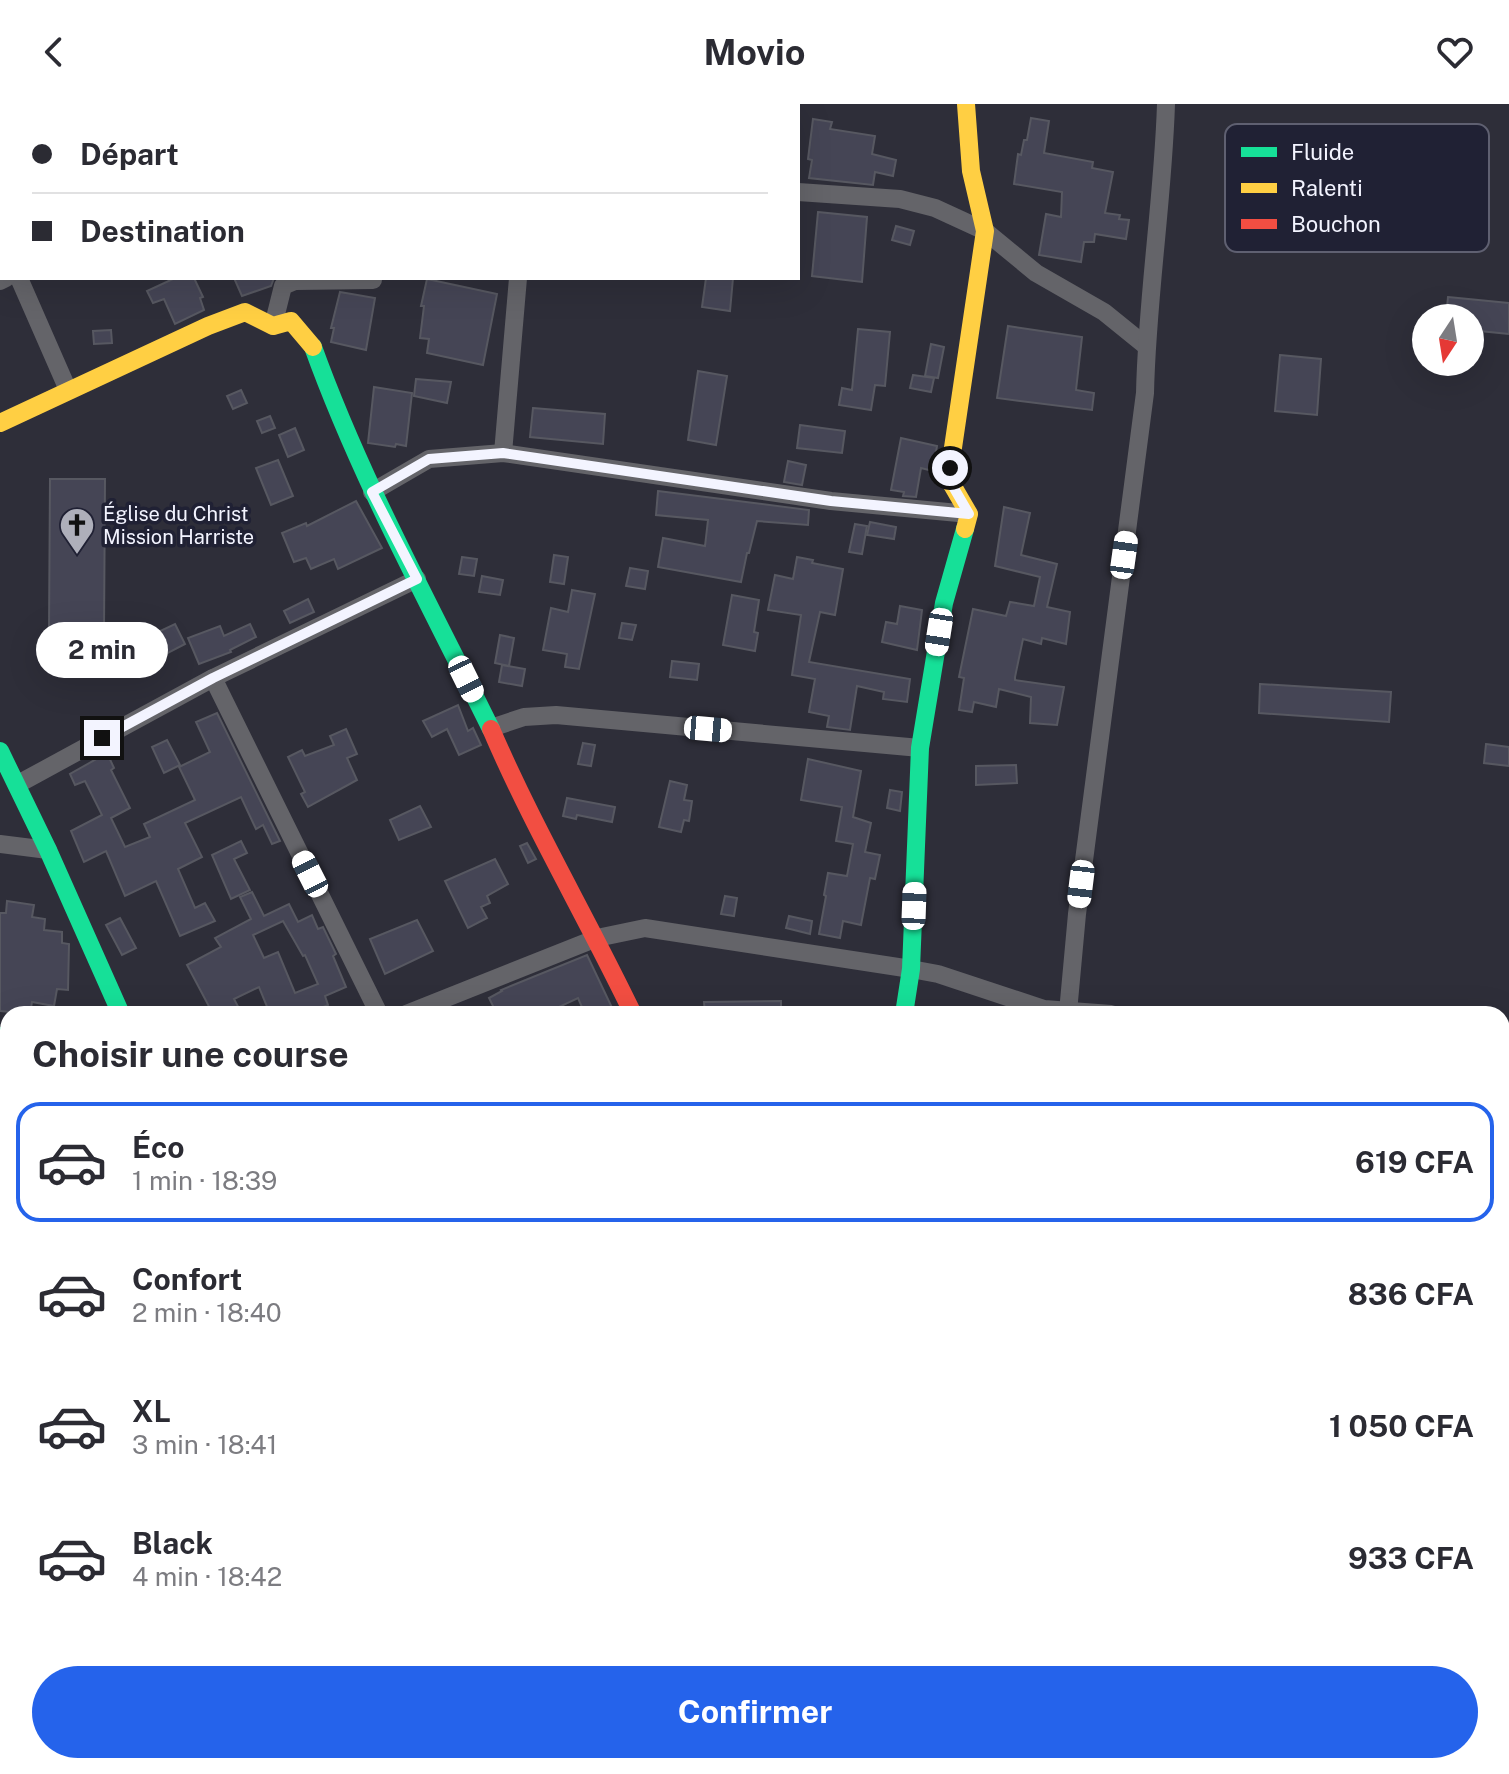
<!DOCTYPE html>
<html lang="fr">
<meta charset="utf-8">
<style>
:root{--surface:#fff;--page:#f2f2f3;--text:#2b2b33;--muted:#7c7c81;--line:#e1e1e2;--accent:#2563eb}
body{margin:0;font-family:"Public Sans",sans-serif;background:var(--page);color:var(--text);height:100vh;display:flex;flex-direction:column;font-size:30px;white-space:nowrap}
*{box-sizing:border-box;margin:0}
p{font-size:26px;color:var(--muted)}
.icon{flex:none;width:44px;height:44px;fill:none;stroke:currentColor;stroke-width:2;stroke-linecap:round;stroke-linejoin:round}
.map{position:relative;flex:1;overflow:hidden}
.panel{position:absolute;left:0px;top:902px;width:1510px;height:768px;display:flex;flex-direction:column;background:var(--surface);border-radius:24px 24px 0 0;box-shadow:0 8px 32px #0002}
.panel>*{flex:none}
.hud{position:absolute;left:0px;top:0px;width:800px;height:176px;box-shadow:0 8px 32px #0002;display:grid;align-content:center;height:176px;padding:0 32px;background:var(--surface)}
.needle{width:52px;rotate:192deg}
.buttons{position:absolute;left:1412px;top:200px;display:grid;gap:16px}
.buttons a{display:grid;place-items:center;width:72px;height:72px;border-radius:50%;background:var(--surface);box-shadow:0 8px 32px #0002;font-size:40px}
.end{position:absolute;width:36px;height:36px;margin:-18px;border:10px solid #f3f4ff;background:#111;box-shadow:0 0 0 4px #111}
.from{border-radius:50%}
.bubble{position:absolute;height:56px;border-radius:28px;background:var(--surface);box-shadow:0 8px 32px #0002;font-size:26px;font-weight:700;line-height:56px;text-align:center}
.car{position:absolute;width:24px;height:48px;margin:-24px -12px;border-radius:10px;box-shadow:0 0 6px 2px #0007;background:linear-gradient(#fff 24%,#345 0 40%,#fff 0 76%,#345 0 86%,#fff 0)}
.hud b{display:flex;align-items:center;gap:28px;height:76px;font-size:30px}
.hud b+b{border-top:2px solid var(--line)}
.hud i{width:20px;height:20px;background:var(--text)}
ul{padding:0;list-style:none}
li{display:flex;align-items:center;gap:24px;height:120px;margin:0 16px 12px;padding:0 16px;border:4px solid transparent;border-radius:24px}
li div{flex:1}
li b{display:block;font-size:30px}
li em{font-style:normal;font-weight:700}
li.active{border-color:var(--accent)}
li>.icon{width:72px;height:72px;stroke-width:1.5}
h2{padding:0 32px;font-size:36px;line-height:96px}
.primary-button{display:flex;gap:16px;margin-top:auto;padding:16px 32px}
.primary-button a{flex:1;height:92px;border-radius:48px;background:var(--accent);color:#fff;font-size:32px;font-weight:700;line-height:92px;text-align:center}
header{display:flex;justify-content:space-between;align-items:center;height:104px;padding:0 32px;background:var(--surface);font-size:36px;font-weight:700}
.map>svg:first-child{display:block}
.green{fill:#494a69}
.building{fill:#454555;stroke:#575861;stroke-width:2;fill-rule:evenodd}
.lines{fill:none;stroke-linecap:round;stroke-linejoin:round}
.street{stroke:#646469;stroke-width:18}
.fast{stroke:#16e098;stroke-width:18}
.slow{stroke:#ffcf43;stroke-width:18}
.jam{stroke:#f24e42;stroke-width:18}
.route{stroke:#f3f4ff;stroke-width:10}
.labels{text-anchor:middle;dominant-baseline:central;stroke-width:7;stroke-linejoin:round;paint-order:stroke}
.poi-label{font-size:20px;fill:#f3f4ff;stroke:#202134;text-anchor:start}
.key{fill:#202134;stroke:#5f6071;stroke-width:2}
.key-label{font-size:22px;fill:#f3f4ff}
</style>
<header><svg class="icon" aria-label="back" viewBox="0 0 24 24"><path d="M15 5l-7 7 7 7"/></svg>Movio<svg class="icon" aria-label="heart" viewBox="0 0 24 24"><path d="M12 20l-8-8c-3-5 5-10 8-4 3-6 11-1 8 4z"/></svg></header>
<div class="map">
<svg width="1509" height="1670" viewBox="0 0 1509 1670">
<rect width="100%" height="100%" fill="#2e2e39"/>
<polygon class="green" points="538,1662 1024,1662 1028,1670 517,1670"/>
<g class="building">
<polygon points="1031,14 1049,17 1044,49 1093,58 1092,64 1113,68 1105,109 1120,111 1119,115 1129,116 1126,135 1095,130 1094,138 1084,138 1081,158 1039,151 1046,110 1061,113 1062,88 1014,80 1018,50 1021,51 1024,36 1027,36"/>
<polygon points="813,15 832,18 830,25 875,32 872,50 896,56 893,72 875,68 873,81 809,74 812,56 808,55"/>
<polygon points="818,108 867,113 862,178 812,172"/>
<polygon points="896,122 914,127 910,141 892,136"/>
<polygon points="175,174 194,174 203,193 200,194 204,206 175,220 164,195 153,199 147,187"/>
<polygon points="234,174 274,174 271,182 242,192"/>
<polygon points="706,174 733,174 730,207 702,203"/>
<polygon points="427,175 497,190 483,261 427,249 429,235 420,234 424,202 421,202"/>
<polygon points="340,188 375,194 366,246 331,238 334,224 331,224"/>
<polygon points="1448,193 1509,199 1509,230 1470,226 1470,214 1446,214"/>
<polygon points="1008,222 1082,233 1076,286 1094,289 1092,306 997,294"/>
<polygon points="858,225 890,228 885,282 875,281 871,306 839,301 842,284 852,286"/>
<polygon points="111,226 112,239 94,240 93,227"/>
<polygon points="931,240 944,243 938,274 925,272"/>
<polygon points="1280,251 1321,255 1317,311 1275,307"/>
<polygon points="698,267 727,272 716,341 688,336"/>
<polygon points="913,271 934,274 931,288 910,284"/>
<polygon points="416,275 451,278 447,299 414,292"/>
<polygon points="374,283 412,289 406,342 396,340 395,343 368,339"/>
<polygon points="241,286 247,299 233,305 227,292"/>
<polygon points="533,304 605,310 603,340 530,333"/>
<polygon points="270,312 275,324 262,329 257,317"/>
<polygon points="800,321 845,327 842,349 797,344"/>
<polygon points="295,324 304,346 288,353 279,331"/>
<polygon points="901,334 937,342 933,367 921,364 916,393 903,392 904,388 891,386"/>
<polygon points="278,356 293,392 271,401 256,364"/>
<polygon points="788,357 806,361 802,381 784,378"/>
<polygon points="50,375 105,375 104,528 49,528"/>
<polygon points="658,387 809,406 808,421 757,417 749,449 747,449 741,478 658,463 663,434 705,442 708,416 656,411"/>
<polygon points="356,397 382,444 338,465 334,455 311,465 306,454 294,458 282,429 306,419 307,422"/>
<polygon points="1004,403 1030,409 1021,451 1057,460 1047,503 1070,508 1066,540 1042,534 1041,540 1023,535 1015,573 1015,576 1064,583 1057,621 1030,619 1031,593 999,585 996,603 974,598 972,608 959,606 964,574 959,573 973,505 1006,512 1010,498 1034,502 1040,473 995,462"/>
<polygon points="870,418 896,423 894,435 867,431"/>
<polygon points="855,420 867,422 862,450 849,448"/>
<polygon points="554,451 568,453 564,480 550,478"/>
<polygon points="462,453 477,455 474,472 459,470"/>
<polygon points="797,453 813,456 812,459 843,465 835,511 820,508 809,558 910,575 907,598 883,595 884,588 857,582 850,626 827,623 829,612 809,608 815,575 792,571 801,511 768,506 775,471 793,475"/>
<polygon points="630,464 648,467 645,485 626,482"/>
<polygon points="482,472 503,476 500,491 479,488"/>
<polygon points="572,486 595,490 579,565 565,563 567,550 543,546 551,504 568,508"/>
<polygon points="732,491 759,496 754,528 758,529 755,547 723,541"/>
<polygon points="308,495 314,508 290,519 284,507"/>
<polygon points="900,502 922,506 917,546 882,538 886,518 897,520"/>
<polygon points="622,519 636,521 632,536 619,534"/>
<polygon points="175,520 185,540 166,550 156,529"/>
<polygon points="250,520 256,533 230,546 231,548 199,560 188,534 220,522 224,532"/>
<polygon points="500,531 514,534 509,562 495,559"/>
<polygon points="672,557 699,560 697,576 670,573"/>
<polygon points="502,561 525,565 522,582 499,578"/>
<polygon points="1260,580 1391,588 1389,618 1259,609"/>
<polygon points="458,601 468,627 473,624 481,641 459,651 447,625 432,633 423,617"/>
<polygon points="217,609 280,737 272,740 263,721 256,725 241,693 185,719 202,753 178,765 195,804 205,799 215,817 180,832 156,777 125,792 106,747 84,758 71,727 102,711 85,677 75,681 70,670 107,649 114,664 111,666 130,704 111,714 125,743 150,733 144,720 195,696 179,663 210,648 196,618"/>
<polygon points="346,625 357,650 347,654 357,676 308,703 301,690 305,688 288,653 302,646 305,652 334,641 330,632"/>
<polygon points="167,636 180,661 164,669 152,643"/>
<polygon points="583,639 595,641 591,662 578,660"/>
<polygon points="1486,640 1509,643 1509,662 1484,659"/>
<polygon points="808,655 861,667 853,713 871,719 865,748 880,751 875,775 870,774 861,821 843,817 840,834 819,830 826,792 824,791 828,769 847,772 853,740 836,737 842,703 801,696"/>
<polygon points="1016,661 1017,679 976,681 976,662"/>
<polygon points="670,677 687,681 684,696 692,697 689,717 684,716 681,728 659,723"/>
<polygon points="890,686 902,688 900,707 887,704"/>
<polygon points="567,694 615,703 612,718 577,711 576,715 563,712"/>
<polygon points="420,702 431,723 399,736 390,716"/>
<polygon points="241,737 247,749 234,755 250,786 231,795 212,751"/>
<polygon points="527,739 536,755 528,759 520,742"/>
<polygon points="495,755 508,780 487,792 490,799 481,803 487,814 468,824 445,777"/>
<path d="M252,788L264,812L289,800L298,818L312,811L318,825L323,823L336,850L333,852L346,883L325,892L328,901L307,910H270L259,883L234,895L242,910H213L187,861L221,843L215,834L251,815L240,793ZM283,817L303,852L305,851L318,880L295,889L278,848L264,854L253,831Z"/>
<polygon points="725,792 737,794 734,812 721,810"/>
<polygon points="7,797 34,801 32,813 45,815 44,826 62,828 62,839 69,840 68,886 57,885 54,902 32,898 30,910 0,907 0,809 6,809"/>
<polygon points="789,812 812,817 810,830 786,824"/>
<polygon points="120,814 136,844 122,851 106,821"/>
<polygon points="417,816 433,847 385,870 370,835"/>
<polygon points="587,851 615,910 585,910 578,894 544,910 497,910 489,894 502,887 501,886"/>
<polygon points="781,897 781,910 705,910 704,898"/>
</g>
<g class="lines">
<g class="street">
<polyline points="520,0 520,2"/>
<polyline points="8,1 21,2"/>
<polyline points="732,2 732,0"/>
<polyline points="798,88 900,95 935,104 985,127 1036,169 1104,208 1146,242"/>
<polyline points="19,174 68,286"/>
<polyline points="0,177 6,174"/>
<polyline points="273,222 283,182 295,177 373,176"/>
<polyline points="503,349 518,174"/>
<polyline points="372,388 429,355 503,349 831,397 969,410"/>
<polyline points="213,574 379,910"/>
<polyline points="491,624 524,613 556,611 920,644"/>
<polyline points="18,680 213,574 417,475"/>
<polyline points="0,740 48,746"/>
<path d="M1068,908L1077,810L1145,289C1147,193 1163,97 1166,0"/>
<polyline points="406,910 597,834 645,824 911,865 938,870 1044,905 1111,910"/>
<polyline points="1502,928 1509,928"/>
<polyline points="0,1156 8,1118"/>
<polyline points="1502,1157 1509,1157"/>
<polyline points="0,1292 8,1291"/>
<polyline points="1502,1387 1509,1387"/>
<polyline points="1502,1531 1509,1531"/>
<polyline points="123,1662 126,1670"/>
<polyline points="21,1670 23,1662"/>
<polyline points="1418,1670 1418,1662"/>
</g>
<g class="fast">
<path d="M313,243C361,376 429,499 491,625"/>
<polyline points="0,647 48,746 121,910"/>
<polyline points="904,910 911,865 920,644 944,499 965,425"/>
<polyline points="0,932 8,933"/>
</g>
<g class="slow">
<polyline points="0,319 208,222 245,208 273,222 291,217 313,243"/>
<polyline points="965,425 969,410 951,379 950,364 985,127 971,67 966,0"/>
<polyline points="451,1662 454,1670"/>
</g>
<path class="jam" d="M491,625C533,723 587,814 633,910"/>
</g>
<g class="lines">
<polyline class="route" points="102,634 213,574 417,475 372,388 429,355 503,349 831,397 969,410 951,379 950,364"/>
</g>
<defs>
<g id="church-pin" transform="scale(1.8)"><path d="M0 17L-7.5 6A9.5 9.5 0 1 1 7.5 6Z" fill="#aeafba" stroke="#202134"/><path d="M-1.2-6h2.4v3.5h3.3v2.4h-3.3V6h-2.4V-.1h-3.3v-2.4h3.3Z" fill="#111"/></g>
</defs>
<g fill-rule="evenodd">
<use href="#church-pin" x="77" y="421"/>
</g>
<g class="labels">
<g class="poi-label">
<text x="103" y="410">Église du Christ<tspan x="103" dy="23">Mission Harriste</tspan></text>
</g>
</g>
<rect x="1225" y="20" width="264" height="128" rx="12" class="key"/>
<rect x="1241" y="43" width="36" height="10" fill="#16e098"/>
<rect x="1241" y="79" width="36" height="10" fill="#ffcf43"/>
<rect x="1241" y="115" width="36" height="10" fill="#f24e42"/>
<g class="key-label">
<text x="1291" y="56">Fluide</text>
<text x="1291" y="92">Ralenti</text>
<text x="1291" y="128">Bouchon</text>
</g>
</svg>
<div class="buttons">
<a><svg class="needle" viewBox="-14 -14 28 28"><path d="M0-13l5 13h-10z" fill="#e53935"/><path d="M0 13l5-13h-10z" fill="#7c7c81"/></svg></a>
</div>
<i class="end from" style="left:950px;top:364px"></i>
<i class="end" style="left:102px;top:634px"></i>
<div class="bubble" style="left:36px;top:518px;width:132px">2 min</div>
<i class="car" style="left:1124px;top:451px;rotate:8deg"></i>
<i class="car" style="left:939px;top:528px;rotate:189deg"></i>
<i class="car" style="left:466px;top:575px;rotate:154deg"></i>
<i class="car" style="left:708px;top:625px;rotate:95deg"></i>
<i class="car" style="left:310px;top:770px;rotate:333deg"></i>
<i class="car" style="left:1081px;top:780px;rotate:187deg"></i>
<i class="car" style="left:914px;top:802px;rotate:2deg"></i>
<div class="hud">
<b><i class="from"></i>Départ</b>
<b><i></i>Destination</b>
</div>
<section class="panel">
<h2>Choisir une course</h2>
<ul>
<li class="active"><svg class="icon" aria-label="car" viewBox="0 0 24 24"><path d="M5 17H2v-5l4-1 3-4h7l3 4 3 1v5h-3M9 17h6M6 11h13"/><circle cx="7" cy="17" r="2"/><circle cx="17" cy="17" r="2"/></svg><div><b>Éco</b><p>1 min · 18:39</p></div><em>619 CFA</em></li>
<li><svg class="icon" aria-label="car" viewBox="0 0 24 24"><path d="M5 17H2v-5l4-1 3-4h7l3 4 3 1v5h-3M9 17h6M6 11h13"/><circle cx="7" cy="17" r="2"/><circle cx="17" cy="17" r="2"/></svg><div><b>Confort</b><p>2 min · 18:40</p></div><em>836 CFA</em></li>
<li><svg class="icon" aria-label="car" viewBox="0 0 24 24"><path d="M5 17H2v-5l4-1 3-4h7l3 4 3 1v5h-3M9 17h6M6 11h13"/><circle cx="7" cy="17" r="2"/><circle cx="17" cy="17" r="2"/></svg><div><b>XL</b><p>3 min · 18:41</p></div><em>1 050 CFA</em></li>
<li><svg class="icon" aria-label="car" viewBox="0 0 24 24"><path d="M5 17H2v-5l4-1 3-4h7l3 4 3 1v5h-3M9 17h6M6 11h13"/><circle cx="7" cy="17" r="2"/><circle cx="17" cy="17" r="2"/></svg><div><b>Black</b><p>4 min · 18:42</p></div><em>933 CFA</em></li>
</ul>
<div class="primary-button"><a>Confirmer</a></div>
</section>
</div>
